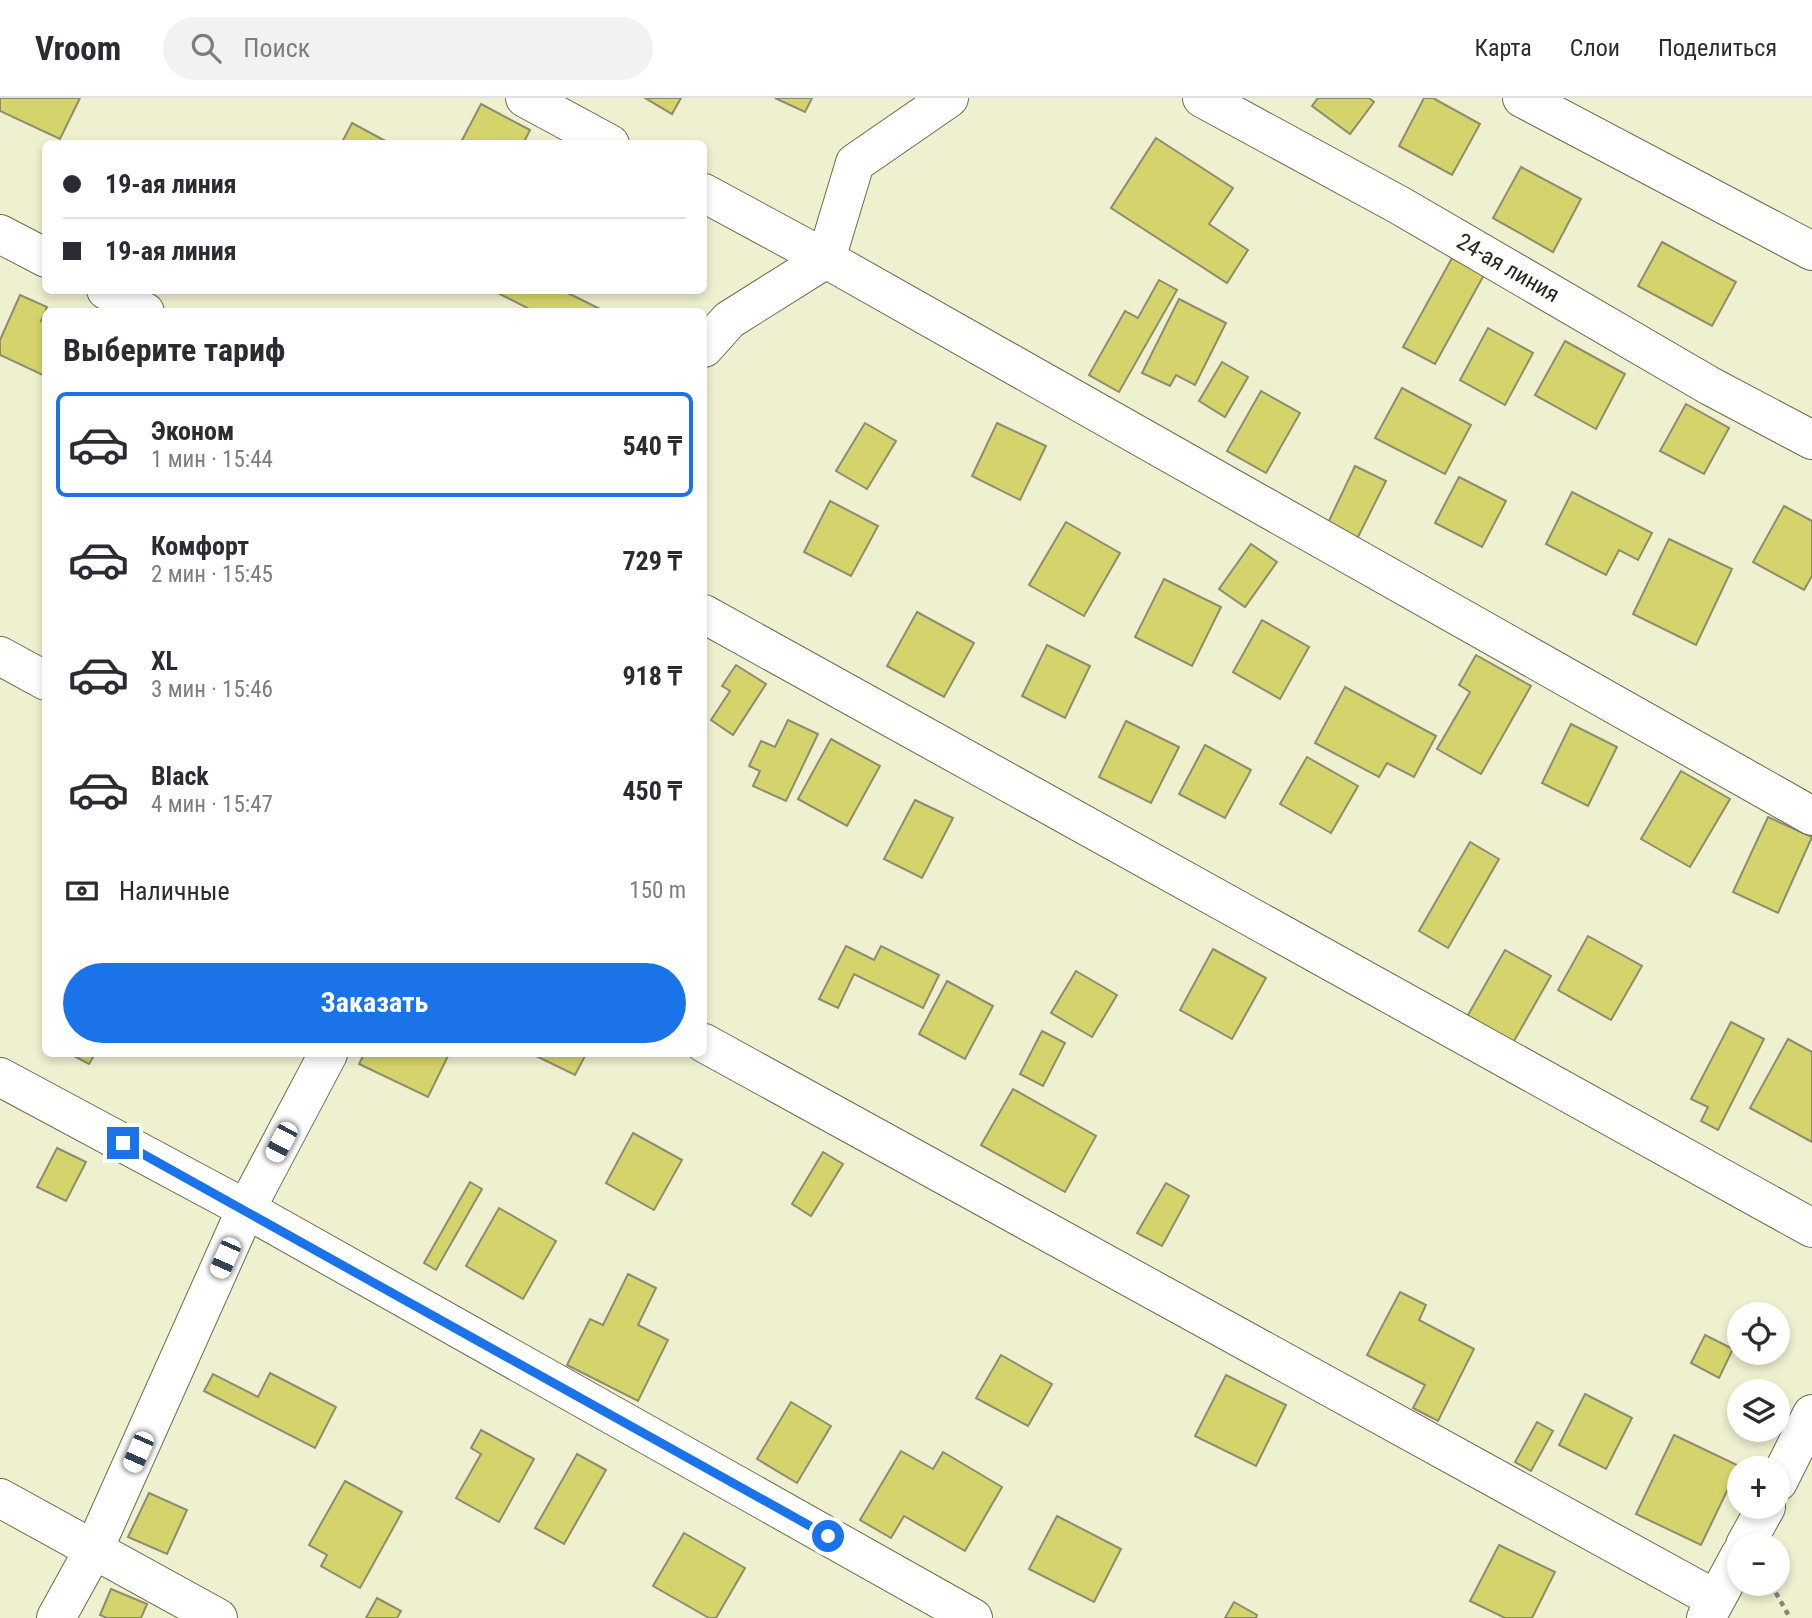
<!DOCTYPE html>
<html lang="ru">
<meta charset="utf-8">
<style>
:root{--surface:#fff;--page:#f2f2f3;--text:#2b2b33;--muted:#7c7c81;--line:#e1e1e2;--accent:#1a73e8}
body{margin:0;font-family:"Roboto Condensed",sans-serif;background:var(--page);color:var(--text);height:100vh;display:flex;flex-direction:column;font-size:26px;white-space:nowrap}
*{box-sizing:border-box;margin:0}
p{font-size:23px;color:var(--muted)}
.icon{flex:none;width:38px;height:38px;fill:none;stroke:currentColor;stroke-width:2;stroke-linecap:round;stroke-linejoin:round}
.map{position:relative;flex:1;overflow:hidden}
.side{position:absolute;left:42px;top:210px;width:665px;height:749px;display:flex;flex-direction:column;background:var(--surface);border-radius:10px;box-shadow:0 4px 10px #0003}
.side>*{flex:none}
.top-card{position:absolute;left:42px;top:42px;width:665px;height:154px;border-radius:10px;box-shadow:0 4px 10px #0003;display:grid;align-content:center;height:154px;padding:0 21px;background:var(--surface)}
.buttons{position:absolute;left:1727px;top:1204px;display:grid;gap:14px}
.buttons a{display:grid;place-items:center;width:63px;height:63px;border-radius:50%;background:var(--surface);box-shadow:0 4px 10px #0003;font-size:35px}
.end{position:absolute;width:32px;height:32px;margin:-16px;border:9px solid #1a73e8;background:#fff;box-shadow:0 0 0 4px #fff}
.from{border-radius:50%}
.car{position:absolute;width:21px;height:42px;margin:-21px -10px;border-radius:9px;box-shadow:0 0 5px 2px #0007;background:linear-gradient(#fff 24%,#345 0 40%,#fff 0 76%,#345 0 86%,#fff 0)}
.top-card b{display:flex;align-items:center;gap:24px;height:66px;font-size:26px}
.top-card b+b{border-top:2px solid var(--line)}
.top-card i{width:18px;height:18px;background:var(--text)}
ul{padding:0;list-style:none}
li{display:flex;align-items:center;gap:21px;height:105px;margin:0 14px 10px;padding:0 7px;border:4px solid transparent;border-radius:10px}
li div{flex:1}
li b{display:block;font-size:26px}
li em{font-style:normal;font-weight:700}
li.on{border-color:var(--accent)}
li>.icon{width:63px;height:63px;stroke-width:1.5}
h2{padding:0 21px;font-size:32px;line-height:84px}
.pay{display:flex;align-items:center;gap:18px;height:77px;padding:0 21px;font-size:26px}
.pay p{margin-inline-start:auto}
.primary-button{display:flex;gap:14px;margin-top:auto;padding:14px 21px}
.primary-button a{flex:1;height:80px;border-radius:42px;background:var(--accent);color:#fff;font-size:28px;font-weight:700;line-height:80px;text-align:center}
header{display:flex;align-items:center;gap:42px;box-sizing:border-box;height:98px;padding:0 35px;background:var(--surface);border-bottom:2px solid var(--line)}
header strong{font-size:33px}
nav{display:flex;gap:38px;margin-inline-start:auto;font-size:24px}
.search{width:490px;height:63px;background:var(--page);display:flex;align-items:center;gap:18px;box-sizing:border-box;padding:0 24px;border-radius:38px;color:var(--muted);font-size:26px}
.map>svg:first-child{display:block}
.building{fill:#d5d46c;stroke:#8c8d6f;stroke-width:2}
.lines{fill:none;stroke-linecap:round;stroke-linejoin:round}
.street-casing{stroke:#6b6b4f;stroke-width:40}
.path{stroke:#878772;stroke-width:4.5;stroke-dasharray:5 5;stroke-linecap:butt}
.street{stroke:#fff;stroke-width:38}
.route{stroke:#1a73e8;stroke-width:9}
.labels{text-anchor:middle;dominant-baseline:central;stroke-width:6;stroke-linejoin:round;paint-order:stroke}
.street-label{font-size:23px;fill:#27271b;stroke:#fff}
</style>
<header>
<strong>Vroom</strong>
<div class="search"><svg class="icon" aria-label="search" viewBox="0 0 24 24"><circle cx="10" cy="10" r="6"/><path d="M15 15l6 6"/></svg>Поиск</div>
<nav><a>Карта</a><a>Слои</a><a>Поделиться</a></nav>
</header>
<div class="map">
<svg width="1812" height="1520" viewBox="0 0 1812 1520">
<rect width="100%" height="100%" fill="#eff0d0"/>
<g class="building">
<polygon points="0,0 80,0 60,41 0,13"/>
<polygon points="645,0 681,0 672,16"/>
<polygon points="775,0 812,0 805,14"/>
<polygon points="1318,0 1369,0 1374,4 1350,36 1312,8"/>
<polygon points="1424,0 1433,0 1480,26 1452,77 1399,48"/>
<polygon points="481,6 530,32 523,46 460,46"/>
<polygon points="352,25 391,46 341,46"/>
<polygon points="1156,40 1233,90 1209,126 1248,152 1227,185 1111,110"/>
<polygon points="1521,69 1581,101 1553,154 1493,120"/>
<polygon points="1662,144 1736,184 1712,228 1638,188"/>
<polygon points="1452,160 1484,177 1435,266 1403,249"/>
<polygon points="1159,182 1177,192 1119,294 1089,277 1125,213 1138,220"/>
<polygon points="492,192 562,192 602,212 535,214"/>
<polygon points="20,197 47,209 41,223 46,225 45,278 0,257 0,242"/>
<polygon points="1179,201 1226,225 1195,287 1176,277 1170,288 1142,275"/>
<polygon points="1488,230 1533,255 1505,307 1460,282"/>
<polygon points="1565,243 1625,276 1596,331 1535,297"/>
<polygon points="1222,264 1248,279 1225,319 1199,303"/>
<polygon points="1402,290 1471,327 1445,376 1375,340"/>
<polygon points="1261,293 1300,315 1266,375 1227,353"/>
<polygon points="1686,306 1729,330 1704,376 1660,353"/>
<polygon points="865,325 896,343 867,391 836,373"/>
<polygon points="997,325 1046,348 1020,402 972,378"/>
<polygon points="1355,368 1386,383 1357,441 1327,427"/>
<polygon points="1459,379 1506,403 1482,449 1435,425"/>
<polygon points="1572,394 1652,435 1638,462 1619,452 1606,477 1546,446"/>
<polygon points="830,403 878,428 851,478 804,454"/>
<polygon points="1784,408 1812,423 1812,478 1804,492 1753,464"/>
<polygon points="1066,424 1120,455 1084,518 1029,487"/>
<polygon points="1669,441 1732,471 1696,547 1633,516"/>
<polygon points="1251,446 1277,464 1245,509 1219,491"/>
<polygon points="1164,481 1221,509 1192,568 1135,539"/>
<polygon points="917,514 974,545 944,599 887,568"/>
<polygon points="1262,522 1309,549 1280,601 1233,574"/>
<polygon points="1047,547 1090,568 1065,620 1022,598"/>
<polygon points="1476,557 1531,588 1481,676 1437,651 1470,594 1459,587"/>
<polygon points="736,567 766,586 733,637 711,622 730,593 722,588"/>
<polygon points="1345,589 1436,638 1414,679 1387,665 1379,679 1315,645"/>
<polygon points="788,622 818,636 786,703 753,688 760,673 749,668 761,643 775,649"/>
<polygon points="1126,623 1179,649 1151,705 1099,679"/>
<polygon points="1571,626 1617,649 1588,708 1542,685"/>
<polygon points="831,641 880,668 847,728 798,701"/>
<polygon points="1205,647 1251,672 1225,720 1179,696"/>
<polygon points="1307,659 1358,688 1331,735 1280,706"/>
<polygon points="1681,673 1730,701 1690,769 1641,741"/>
<polygon points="915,702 953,720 922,780 884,761"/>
<polygon points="1768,719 1812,739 1778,815 1733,794"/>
<polygon points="1470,744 1499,761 1448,850 1419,833"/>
<polygon points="1588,838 1642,868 1611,922 1558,892"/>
<polygon points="846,848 874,862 881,848 939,877 923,910 854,876 838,910 819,901"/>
<polygon points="1213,851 1266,880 1232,941 1180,912"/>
<polygon points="1505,852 1551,878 1510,950 1464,924"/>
<polygon points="1076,873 1117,897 1092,939 1051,915"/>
<polygon points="947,883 993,908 965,961 919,936"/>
<polygon points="1731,924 1764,941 1718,1032 1701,1023 1708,1009 1691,1001"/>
<polygon points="1042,933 1065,945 1043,988 1020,976"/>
<polygon points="1788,941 1812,954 1812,1044 1750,1010"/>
<polygon points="70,956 95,956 89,966"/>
<polygon points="364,956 449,956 428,999 359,966"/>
<polygon points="538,956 586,956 575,977 536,958"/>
<polygon points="1013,991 1096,1038 1065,1094 981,1047"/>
<polygon points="633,1035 682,1062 654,1112 606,1085"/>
<polygon points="57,1050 86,1064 66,1103 37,1089"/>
<polygon points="823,1054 843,1066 811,1118 792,1106"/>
<polygon points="470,1084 482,1091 436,1172 424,1165"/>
<polygon points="1166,1085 1189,1098 1162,1148 1137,1135"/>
<polygon points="499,1110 556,1143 523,1201 466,1168"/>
<polygon points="628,1176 656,1190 638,1227 668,1242 638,1303 567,1267 590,1221 603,1227"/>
<polygon points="1400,1194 1426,1207 1419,1222 1474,1251 1438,1323 1413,1310 1425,1287 1367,1257"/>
<polygon points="1705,1237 1733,1251 1719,1280 1691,1265"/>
<polygon points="1001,1257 1052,1286 1028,1328 976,1300"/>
<polygon points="270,1275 336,1309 315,1350 204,1293 213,1276 258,1299"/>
<polygon points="1226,1277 1286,1307 1256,1368 1195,1338"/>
<polygon points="1585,1296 1632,1320 1606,1371 1559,1347"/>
<polygon points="791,1304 831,1328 797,1385 757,1361"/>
<polygon points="1537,1324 1553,1333 1531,1373 1515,1364"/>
<polygon points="481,1332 534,1361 499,1424 456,1400 481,1356 471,1350"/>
<polygon points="1674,1337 1739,1368 1701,1447 1636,1416"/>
<polygon points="901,1353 933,1371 943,1354 1002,1389 965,1453 904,1418 891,1440 860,1422"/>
<polygon points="577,1356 606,1372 564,1446 535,1430"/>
<polygon points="345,1383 402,1414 360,1490 321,1468 327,1457 309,1447"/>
<polygon points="149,1395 187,1412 167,1456 128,1439"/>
<polygon points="1057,1418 1121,1451 1094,1504 1029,1471"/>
<polygon points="684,1435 745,1470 716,1520 709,1520 653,1488"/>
<polygon points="1499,1447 1555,1474 1532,1520 1505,1520 1470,1503"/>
<polygon points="111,1491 147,1506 141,1520 107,1520 100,1517"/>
<polygon points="377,1500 401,1513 397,1520 366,1520"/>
<polygon points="1234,1504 1257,1517 1256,1520 1225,1520"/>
</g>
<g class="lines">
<g class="street-casing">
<g id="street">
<polyline points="525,0 610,46"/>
<polyline points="1202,0 1399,107 1710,288 1812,342"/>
<polyline points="1522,0 1812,153"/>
<polyline points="704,95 826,161 1812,718"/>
<polyline points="0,136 46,160"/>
<polyline points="106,192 145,214"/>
<polyline points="704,250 729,222 826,161 855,65 949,0"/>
<polyline points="704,516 1812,1130"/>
<polyline points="0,558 46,583"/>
<polyline points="704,945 1715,1501"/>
<polyline points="0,979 246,1111 973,1520"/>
<polyline points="1778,1384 1812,1316"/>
<polyline points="0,1400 218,1520"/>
<polyline points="1745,1447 1766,1409"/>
<polyline points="56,1520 94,1451 246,1111 328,956"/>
<polyline points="1706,1520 1740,1457"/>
</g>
</g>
<polyline class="path" points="1771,1486 1790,1520"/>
<use href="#street" class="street"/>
</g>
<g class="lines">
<polyline class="route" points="123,1045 828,1438"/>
</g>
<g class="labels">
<g class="street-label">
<text transform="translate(1508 170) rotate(30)">24-ая линия</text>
</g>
</g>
</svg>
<div class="buttons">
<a><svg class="icon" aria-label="locate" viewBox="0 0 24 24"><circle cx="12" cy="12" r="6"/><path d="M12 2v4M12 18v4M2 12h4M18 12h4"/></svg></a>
<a><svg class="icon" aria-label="layers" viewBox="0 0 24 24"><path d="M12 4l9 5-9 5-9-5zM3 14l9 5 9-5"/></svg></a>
<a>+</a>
<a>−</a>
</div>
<i class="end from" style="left:828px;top:1438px"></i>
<i class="end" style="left:123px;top:1045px"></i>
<i class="car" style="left:281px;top:1044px;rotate:208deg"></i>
<i class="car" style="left:225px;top:1160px;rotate:204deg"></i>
<i class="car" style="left:138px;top:1354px;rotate:204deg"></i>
<div class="top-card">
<b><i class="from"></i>19-ая линия</b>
<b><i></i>19-ая линия</b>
</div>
<section class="side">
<h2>Выберите тариф</h2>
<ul>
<li class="on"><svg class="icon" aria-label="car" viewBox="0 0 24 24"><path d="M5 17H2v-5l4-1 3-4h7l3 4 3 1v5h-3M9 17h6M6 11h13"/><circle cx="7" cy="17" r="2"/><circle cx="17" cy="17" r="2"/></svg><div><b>Эконом</b><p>1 мин · 15:44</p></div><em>540 ₸</em></li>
<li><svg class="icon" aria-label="car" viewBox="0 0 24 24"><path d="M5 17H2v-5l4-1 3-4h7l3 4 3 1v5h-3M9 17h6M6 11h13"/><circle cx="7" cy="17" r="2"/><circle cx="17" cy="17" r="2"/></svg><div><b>Комфорт</b><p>2 мин · 15:45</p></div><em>729 ₸</em></li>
<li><svg class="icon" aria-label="car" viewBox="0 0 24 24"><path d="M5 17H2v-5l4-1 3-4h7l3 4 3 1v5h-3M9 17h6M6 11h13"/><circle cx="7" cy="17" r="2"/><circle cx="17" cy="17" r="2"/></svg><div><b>XL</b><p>3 мин · 15:46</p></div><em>918 ₸</em></li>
<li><svg class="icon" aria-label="car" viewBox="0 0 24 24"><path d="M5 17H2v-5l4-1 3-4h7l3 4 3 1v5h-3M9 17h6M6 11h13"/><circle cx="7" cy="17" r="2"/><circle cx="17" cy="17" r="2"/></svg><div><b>Black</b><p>4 мин · 15:47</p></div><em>450 ₸</em></li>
</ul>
<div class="pay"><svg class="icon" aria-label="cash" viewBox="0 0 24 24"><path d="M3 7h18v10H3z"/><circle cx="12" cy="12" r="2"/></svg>Наличные<p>150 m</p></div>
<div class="primary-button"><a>Заказать</a></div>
</section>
</div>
